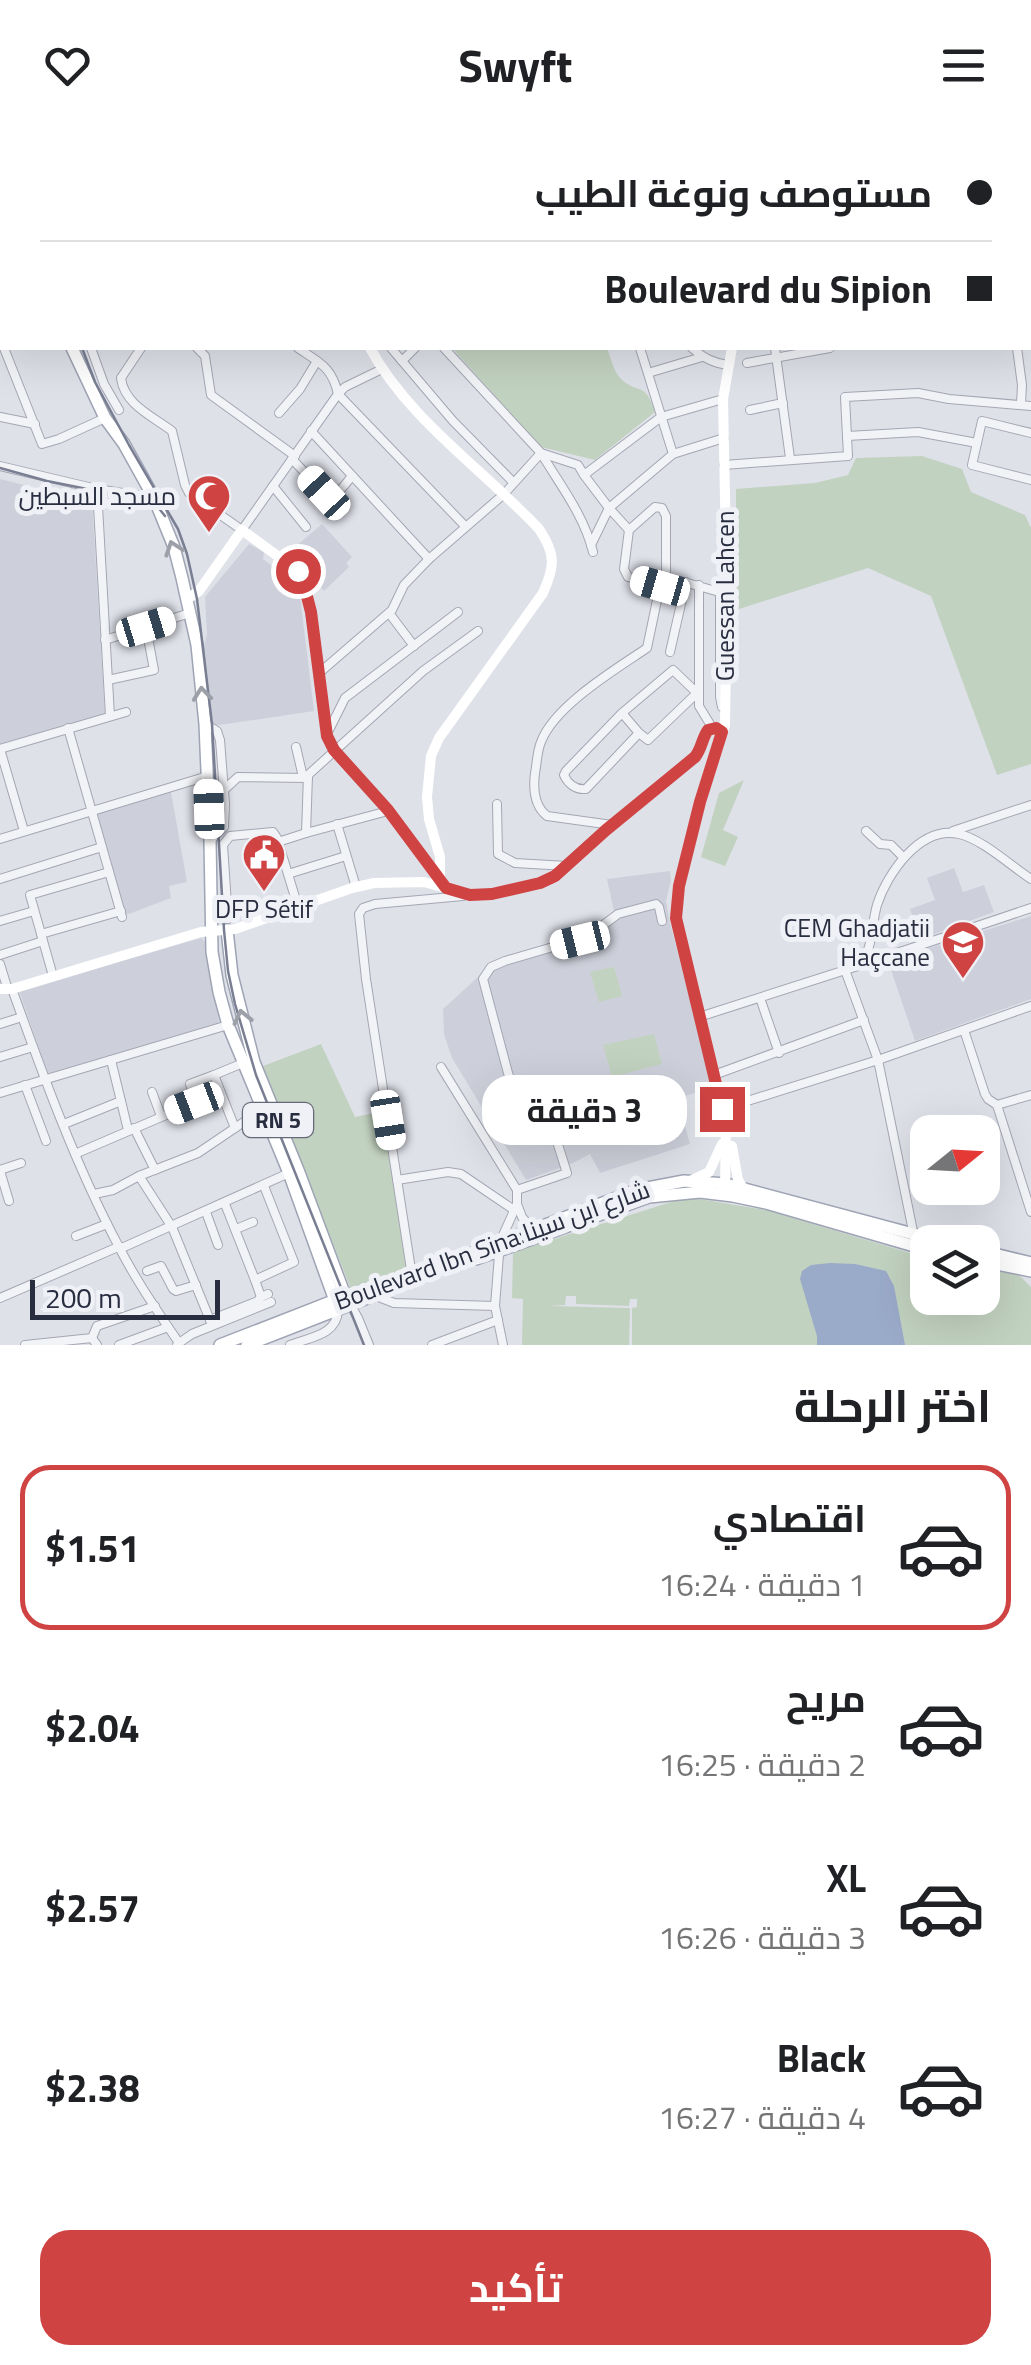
<!DOCTYPE html>
<html lang="ar">
<meta charset="utf-8">
<style>
:root{--surface:#fff;--page:#f6f6f6;--text:#202124;--muted:#757577;--line:#e0e0e0;--accent:#cf4343}
body{margin:0;font-family:"Titillium Web",Cairo,sans-serif;background:var(--page);color:var(--text);direction:rtl;height:100vh;display:flex;flex-direction:column;font-size:38px;white-space:nowrap}
*{box-sizing:border-box;margin:0}
p{font-size:32px;color:var(--muted)}
.icon{flex:none;width:55px;height:55px;fill:none;stroke:currentColor;stroke-width:2;stroke-linecap:round;stroke-linejoin:round}
.map{position:relative;height:1215px;overflow:hidden;direction:ltr}
.panel{display:flex;flex-direction:column;background:var(--surface);flex:1}
.panel>*{flex:none}
.hud{position:absolute;left:0px;top:0px;width:1032px;height:220px;box-shadow:0 10px 40px #0002;direction:rtl;display:grid;align-content:center;height:220px;padding:0 40px;background:var(--surface)}
.needle{width:65px;rotate:72deg}
.buttons{position:absolute;left:910px;top:985px;display:grid;gap:20px}
.buttons a{display:grid;place-items:center;width:90px;height:90px;border-radius:20px;background:var(--surface);box-shadow:0 10px 40px #0002;font-size:50px}
.scale{position:absolute;left:30px;bottom:25px;width:190px;box-sizing:border-box;padding-left:10px;border:5px solid #282d40;border-top:0;font-size:28px;line-height:35px;white-space:nowrap;color:#282d40;-webkit-text-stroke:8px #eff1f6;paint-order:stroke}
.end{position:absolute;width:45px;height:45px;margin:-22px;border:12px solid #cf4343;background:#fff;box-shadow:0 0 0 5px #fff}
.from{border-radius:50%}
.bubble{position:absolute;height:70px;border-radius:30px;background:var(--surface);box-shadow:0 10px 40px #0002;font-size:32px;font-weight:700;line-height:70px;text-align:center;direction:rtl}
.car{position:absolute;width:30px;height:60px;margin:-30px -15px;border-radius:12px;box-shadow:0 0 8px 2px #0007;background:linear-gradient(#fff 24%,#345 0 40%,#fff 0 76%,#345 0 86%,#fff 0)}
.hud b{display:flex;align-items:center;gap:35px;height:95px;font-size:38px}
.hud b+b{border-top:2px solid var(--line)}
.hud i{width:25px;height:25px;background:var(--text)}
ul{padding:0;list-style:none}
li{display:flex;align-items:center;gap:30px;height:165px;margin:0 20px 15px;padding:0 20px;border:5px solid transparent;border-radius:30px}
li div{flex:1}
li b{display:block;font-size:38px}
li em{font-style:normal;font-weight:700}
li.current{border-color:var(--accent)}
li>.icon{width:90px;height:90px;stroke-width:1.5}
h2{padding:0 40px;font-size:45px;line-height:120px}
.action{display:flex;gap:20px;margin-top:auto;padding:20px 40px}
.action a{flex:1;height:115px;border-radius:30px;background:var(--accent);color:#fff;font-size:40px;font-weight:700;line-height:115px;text-align:center}
header{display:flex;justify-content:space-between;align-items:center;height:130px;padding:0 40px;background:var(--surface);font-size:45px;font-weight:700}
.map>svg:first-child{display:block}
.built{fill:#cdd0da}
.green{fill:#c2d2c0}
.water{fill:#9aaac9}
.lines{fill:none;stroke-linecap:round;stroke-linejoin:round}
.street-casing{stroke:#a4a7b3;stroke-width:10}
.primary-casing{stroke:#9ea4b4;stroke-width:14}
.street{stroke:#f2f3f7;stroke-width:8}
.secondary{stroke:#fff;stroke-width:10}
.primary{stroke:#fff;stroke-width:11}
.tram{stroke:#797e92;stroke-width:2.5}
.oneway{stroke:#9ea0a9}
.route{stroke:#cf4343;stroke-width:12}
.labels{text-anchor:middle;dominant-baseline:central;stroke-width:10;stroke-linejoin:round;paint-order:stroke}
.shield{fill:#eff1f6;stroke:#646877;stroke-width:2.5}
.shield-label{font-size:22px;font-weight:bold;fill:#282d40}
.poi-label{font-size:25px;fill:#282d40;stroke:#eff1f6;text-anchor:end}
.street-label{font-size:25px;fill:#282d40;stroke:#eff1f6}
</style>
<header><svg class="icon" aria-label="menu" viewBox="0 0 24 24"><path d="M4 6h16M4 12h16M4 18h16"/></svg>Swyft<svg class="icon" aria-label="heart" viewBox="0 0 24 24"><path d="M12 20l-8-8c-3-5 5-10 8-4 3-6 11-1 8 4z"/></svg></header>
<div class="map">
<svg width="1031" height="1215" viewBox="0 0 1031 1215">
<rect width="100%" height="100%" fill="#dfe1e9"/>
<g class="built">
<polygon points="0,349 92,372 105,584 0,616"/>
<polygon points="322,394 352,427 346,433 349,437 324,461 316,452 318,449 294,418"/>
<polygon points="249,414 264,422 263,429 285,446 288,441 298,450 314,581 213,596 204,516 207,504 205,467"/>
<polygon points="171,662 187,752 169,756 171,768 126,785 97,684"/>
<polygon points="954,738 963,762 984,755 994,782 921,809 910,779 935,770 927,748"/>
<polygon points="670,741 671,750 666,771 670,793 713,958 677,968 690,1014 600,1043 590,1024 571,1034 526,1050 452,928 444,904 443,879 491,835 589,803 614,782 607,749"/>
<polygon points="1031,786 1031,869 915,911 888,831"/>
<polygon points="201,808 207,814 219,893 48,944 19,861"/>
</g>
<g class="green">
<path d="M452,218H607C611,228 613,241 621,249C638,265 645,250 655,282L595,330L541,317Z"/>
<polygon points="922,326 962,339 971,362 1025,385 1031,398 1031,634 997,645 931,466 868,438 736,480 736,359 815,353 848,345 856,328"/>
<polygon points="744,650 723,700 738,707 725,736 701,727 719,663"/>
<polygon points="614,837 622,866 599,872 590,842"/>
<polygon points="654,904 662,934 612,947 603,915"/>
<polygon points="321,914 355,987 384,981 408,1143 352,1162 263,936"/>
<polygon points="687,1067 766,1080 927,1128 928,1168 982,1168 983,1137 1017,1143 1031,1157 1031,1215 632,1215 632,1178 637,1177 637,1169 630,1169 629,1176 576,1174 576,1166 566,1166 565,1175 549,1176 630,1178 629,1215 522,1215 523,1169 512,1168 513,1122"/>
</g>
<polygon class="water" points="830,1133 855,1134 886,1141 894,1156 905,1215 817,1215 817,1206 800,1149 802,1141 811,1135"/>
<g class="lines">
<g class="street-casing">
<g id="street">
<polyline points="90,0 90,2"/>
<polyline points="100,0 101,2"/>
<polyline points="133,0 133,2"/>
<polyline points="291,0 292,2"/>
<polyline points="367,0 367,2"/>
<polyline points="881,0 886,2"/>
<polyline points="1009,0 1016,2"/>
<polyline points="66,2 67,0"/>
<polyline points="175,2 175,0"/>
<polyline points="226,2 246,0"/>
<polyline points="438,2 438,0"/>
<polyline points="816,2 817,0"/>
<polyline points="858,2 859,0"/>
<polyline points="904,2 905,0"/>
<polyline points="1030,9 1031,10"/>
<polyline points="1030,156 1031,156"/>
<polyline points="0,184 2,183"/>
<polyline points="1030,203 1031,203"/>
<polyline points="4,218 42,314 59,309 105,288"/>
<polyline points="91,218 104,254 119,280"/>
<path d="M141,218L121,248C124,274 152,286 172,301L185,355L189,363L242,400L338,264L345,257L382,239"/>
<polyline points="197,218 205,226 211,265 295,326"/>
<path d="M298,218C320,233 332,237 338,264L465,396"/>
<polyline points="391,218 453,291 513,352"/>
<polyline points="444,218 541,323 578,335 584,345 661,287 723,269"/>
<polyline points="640,218 673,324"/>
<path d="M692,218C704,228 713,233 728,235"/>
<polyline points="775,218 790,328"/>
<polyline points="1017,218 1022,255 1021,274"/>
<polyline points="402,231 415,218"/>
<polyline points="747,233 830,218"/>
<polyline points="648,243 702,227"/>
<polyline points="750,280 783,273"/>
<polyline points="279,283 300,259 317,231"/>
<polyline points="0,287 35,294"/>
<polyline points="311,301 429,429"/>
<polyline points="1031,303 982,291 972,335 1031,350"/>
<polyline points="847,306 918,302 977,313"/>
<path d="M292,329L324,363C337,369 345,354 352,346"/>
<polyline points="724,335 848,326 845,267 918,263 949,269 1031,276"/>
<polyline points="0,336 97,359 154,368"/>
<polyline points="584,345 609,378 673,324 724,308"/>
<polyline points="273,356 306,397"/>
<polyline points="97,359 110,586"/>
<polyline points="591,415 609,378 629,400"/>
<polyline points="666,447 723,463"/>
<polyline points="699,455 699,576 713,599"/>
<polyline points="720,462 720,567 722,577"/>
<polyline points="389,483 414,516"/>
<polyline points="105,510 190,483"/>
<polyline points="670,522 686,452"/>
<path d="M318,544L392,480L404,455L429,429L504,364L541,323C560,355 584,385 593,422"/>
<polyline points="108,550 154,540 146,497"/>
<path d="M622,583L639,603L648,610L697,563L673,540L622,583L566,641L564,645C568,654 576,660 586,659L639,603"/>
<polyline points="205,594 217,601 220,610 225,674 224,697 210,711"/>
<polyline points="68,598 122,787"/>
<polyline points="328,602 345,568 458,482"/>
<polyline points="296,617 303,647"/>
<polyline points="0,619 126,582"/>
<polyline points="0,619 24,701"/>
<polyline points="224,660 238,647 308,648"/>
<polyline points="497,674 498,724 515,733 567,736"/>
<polyline points="388,681 306,703 308,645 423,541 478,501"/>
<polyline points="337,694 356,757"/>
<path d="M612,695L547,686C534,676 533,659 535,643C537,633 537,621 541,612C554,576 616,539 647,518L660,456L666,447V386L662,378L655,377L629,400L624,439L628,447L660,456"/>
<polyline points="866,701 880,714 891,715 903,727"/>
<polyline points="953,701 1031,675"/>
<polyline points="0,709 208,646"/>
<polyline points="278,712 306,703"/>
<polyline points="288,744 346,726"/>
<polyline points="0,749 102,717"/>
<polyline points="228,789 223,715 230,706 273,702 277,708 298,777"/>
<polyline points="0,791 34,781"/>
<polyline points="41,804 121,781"/>
<polyline points="0,825 43,811"/>
<polyline points="0,834 7,857"/>
<polyline points="861,835 1031,778"/>
<polyline points="845,840 878,930 914,1106"/>
<polyline points="53,846 30,765 109,742"/>
<path d="M12,859C43,945 75,1034 118,1115C135,1149 158,1182 179,1213L177,1215"/>
<polyline points="760,868 779,923"/>
<path d="M699,887L861,835C873,817 871,796 877,775C887,744 920,695 959,704C982,709 1011,736 1031,749"/>
<polyline points="0,894 22,887"/>
<polyline points="964,900 985,964 988,969 997,975 1031,1082"/>
<polyline points="0,927 33,917"/>
<polyline points="111,930 128,1000"/>
<polyline points="441,937 517,1060"/>
<polyline points="214,945 243,933"/>
<polyline points="714,945 864,890"/>
<polyline points="25,955 46,1011"/>
<polyline points="152,962 161,986"/>
<polyline points="0,963 228,895"/>
<polyline points="997,975 1031,965"/>
<polyline points="722,979 878,930 1031,876"/>
<polyline points="564,985 664,956"/>
<polyline points="64,994 121,971"/>
<polyline points="134,998 155,1040"/>
<polyline points="75,1024 194,973 196,970 190,954 214,945 235,998"/>
<polyline points="0,1040 21,1033"/>
<polyline points="0,1041 9,1071"/>
<polyline points="139,1046 172,1097 212,1195"/>
<polyline points="397,1050 448,1042 461,1044 514,1080"/>
<polyline points="264,1056 294,1132 255,1150 261,1167 268,1164"/>
<polyline points="94,1064 113,1060 139,1046 198,1023 263,979"/>
<polyline points="225,1074 255,1150"/>
<polyline points="517,1074 522,1087 533,1100"/>
<polyline points="206,1082 218,1115"/>
<polyline points="236,1099 253,1092"/>
<polyline points="76,1106 107,1094"/>
<polyline points="147,1141 161,1136 173,1159 176,1161 196,1155"/>
<polyline points="411,1153 412,1146 366,849 359,784 363,778 375,774 463,766"/>
<polyline points="376,1166 394,1173 495,1176"/>
<polyline points="0,1168 118,1117 124,1117 289,1043"/>
<polyline points="350,1174 358,1188 369,1215"/>
<polyline points="210,1190 258,1171 261,1167"/>
<polyline points="92,1208 97,1196 155,1176"/>
<polyline points="179,1213 192,1204 271,1172"/>
<polyline points="25,1215 92,1208 97,1215"/>
<polyline points="119,1215 168,1197"/>
<path d="M290,1215C311,1207 337,1205 338,1180"/>
<polyline points="432,1215 498,1190"/>
<polyline points="503,1215 495,1176 500,1112 517,1074 517,1060 567,1043 552,996 556,987 564,985 557,968 552,965 517,969 508,943 483,849 491,837 505,831 587,807 618,784 656,774 659,777 662,791"/>
</g>
</g>
<g class="primary-casing">
<g id="primary">
<polyline points="18,0 18,2"/>
<polyline points="72,218 105,288 124,314 154,368 174,417 182,448 197,515 205,594 210,711 212,822 219,862 228,895 289,1043 338,1179"/>
<polyline points="227,800 232,845 254,932 298,1040 347,1171"/>
<polyline points="982,1121 1031,1133"/>
<polyline points="476,1129 649,1067 700,1062 733,1066 766,1073 928,1120"/>
<polyline points="982,1131 1031,1141"/>
<polyline points="220,1215 346,1166 412,1146 637,1060 684,1051 726,1054 943,1112"/>
<polyline points="247,1215 383,1162"/>
</g>
</g>
<use href="#street" class="street"/>
<g class="secondary">
<polyline points="777,2 778,0"/>
<path d="M370,218C409,290 483,339 539,399C556,424 555,436 543,463L439,608L431,626L427,667L429,689L440,727V752"/>
<polyline points="187,469 199,461 242,400 298,441 303,451 311,482 327,606 334,620 388,681 439,750"/>
<path d="M0,859H12L201,802L235,799L352,758L374,753L424,752L470,765L491,764L540,753L555,746L607,699L695,627C704,616 701,601 716,598L722,602"/>
<polyline points="732,1016 738,1050 743,1058"/>
<polyline points="690,1051 709,1042 722,1014"/>
<polyline points="725,1059 726,993 676,788 679,756 700,673 725,595 727,464 723,269 732,218"/>
</g>
<use href="#primary" class="primary"/>
<g class="tram">
<polyline points="0,178 2,177"/>
<polyline points="82,218 95,252 129,315 178,399 187,424 197,469 212,594 224,800 228,841 235,874 256,945 364,1215"/>
<polyline points="0,338 47,351 147,371 157,376 165,386"/>
</g>
</g>
<defs><path id="oneway-chevron" d="M-2-3.5L2.5 0L-2 3.5" fill="none" stroke-width="1.6" stroke-linecap="round" stroke-linejoin="round" transform="scale(2.5)"/></defs>
<g class="oneway">
<use href="#oneway-chevron" transform="translate(173 418) rotate(-109)"/>
<use href="#oneway-chevron" transform="translate(202 564) rotate(-96)"/>
<use href="#oneway-chevron" transform="translate(242 887) rotate(-103)"/>
</g>
<g class="lines">
<path class="route" d="M298,441L303,451L311,482L327,606L334,620L388,680L446,758L470,765L492,764L540,753L555,746L606,700L695,627C702,618 702,608 708,600L716,598L722,602L700,672L679,756L676,788L722,979"/>
</g>
<defs>
<g id="mosque-pin" transform="scale(2.25)"><path d="M0 17L-7.5 6A9.5 9.5 0 1 1 7.5 6Z" fill="#cf4343" stroke="#eff1f6"/><path d="M3.5-4.9A6 6 0 1 0 3.5 4.9A5 5 0 1 1 3.5-4.9Z" fill="#fff"/></g>
<g id="civic-pin" transform="scale(2.25)"><path d="M0 17L-7.5 6A9.5 9.5 0 1 1 7.5 6Z" fill="#cf4343" stroke="#eff1f6"/><path d="M-.6-6.5H3V-4.5H.6V-3L4-1V1h2V6H-6V1h2V-1L-.6-3ZM-1.2 2.5V6h2.4V2.5Z" fill="#fff"/></g>
<g id="university-pin" transform="scale(2.25)"><path d="M0 17L-7.5 6A9.5 9.5 0 1 1 7.5 6Z" fill="#cf4343" stroke="#eff1f6"/><path d="M0-5L7-2L0 1L-7-2ZM-4 1L0 2.5L4 1V4Q0 6-4 4Z" fill="#fff"/></g>
</defs>
<g fill-rule="evenodd">
<use href="#mosque-pin" x="209" y="366"/>
<use href="#civic-pin" x="264" y="725"/>
<use href="#university-pin" x="963" y="812"/>
</g>
<g class="labels">
<rect class="shield" x="243" y="973" width="70" height="34" rx="8"/>
<g class="shield-label">
<text x="278" y="990">RN 5</text>
</g>
<g class="poi-label">
<text x="176" y="366">مسجد السبطين</text>
<text x="264" y="779" text-anchor="middle">DFP Sétif</text>
<text x="930" y="798">CEM Ghadjatii<tspan x="930" dy="29">Haçcane</tspan></text>
</g>
<g class="street-label">
<text transform="translate(725 466) rotate(-90)">Guessan Lahcen</text>
<text transform="translate(492 1115) rotate(-20)">Boulevard Ibn Sina:شارع ابن سينا</text>
</g>
</g>
</svg>
<div class="buttons">
<a><svg class="needle" viewBox="-14 -14 28 28"><path d="M0-13l5 13h-10z" fill="#e53935"/><path d="M0 13l5-13h-10z" fill="#757577"/></svg></a>
<a><svg class="icon" aria-label="layers" viewBox="0 0 24 24"><path d="M12 4l9 5-9 5-9-5zM3 14l9 5 9-5"/></svg></a>
</div>
<div class="scale">200 m</div>
<i class="end from" style="left:298px;top:441px"></i>
<i class="end" style="left:722px;top:979px"></i>
<div class="bubble" style="left:482px;top:945px;width:205px">3 دقيقة</div>
<i class="car" style="left:324px;top:363px;rotate:317deg"></i>
<i class="car" style="left:660px;top:456px;rotate:286deg"></i>
<i class="car" style="left:146px;top:497px;rotate:73deg"></i>
<i class="car" style="left:209px;top:679px;rotate:358deg"></i>
<i class="car" style="left:580px;top:810px;rotate:256deg"></i>
<i class="car" style="left:194px;top:973px;rotate:249deg"></i>
<i class="car" style="left:388px;top:990px;rotate:171deg"></i>
<div class="hud">
<b><i class="from"></i>مستوصف ونوغة الطيب</b>
<b><i></i>Boulevard du Sipion</b>
</div>
</div>
<section class="panel">
<h2>اختر الرحلة</h2>
<ul>
<li class="current"><svg class="icon" aria-label="car" viewBox="0 0 24 24"><path d="M5 17H2v-5l4-1 3-4h7l3 4 3 1v5h-3M9 17h6M6 11h13"/><circle cx="7" cy="17" r="2"/><circle cx="17" cy="17" r="2"/></svg><div><b>اقتصادي</b><p>1 دقيقة · 16:24</p></div><em>$1.51</em></li>
<li><svg class="icon" aria-label="car" viewBox="0 0 24 24"><path d="M5 17H2v-5l4-1 3-4h7l3 4 3 1v5h-3M9 17h6M6 11h13"/><circle cx="7" cy="17" r="2"/><circle cx="17" cy="17" r="2"/></svg><div><b>مريح</b><p>2 دقيقة · 16:25</p></div><em>$2.04</em></li>
<li><svg class="icon" aria-label="car" viewBox="0 0 24 24"><path d="M5 17H2v-5l4-1 3-4h7l3 4 3 1v5h-3M9 17h6M6 11h13"/><circle cx="7" cy="17" r="2"/><circle cx="17" cy="17" r="2"/></svg><div><b>XL</b><p>3 دقيقة · 16:26</p></div><em>$2.57</em></li>
<li><svg class="icon" aria-label="car" viewBox="0 0 24 24"><path d="M5 17H2v-5l4-1 3-4h7l3 4 3 1v5h-3M9 17h6M6 11h13"/><circle cx="7" cy="17" r="2"/><circle cx="17" cy="17" r="2"/></svg><div><b>Black</b><p>4 دقيقة · 16:27</p></div><em>$2.38</em></li>
</ul>
<div class="action"><a>تأكيد</a></div>
</section>
